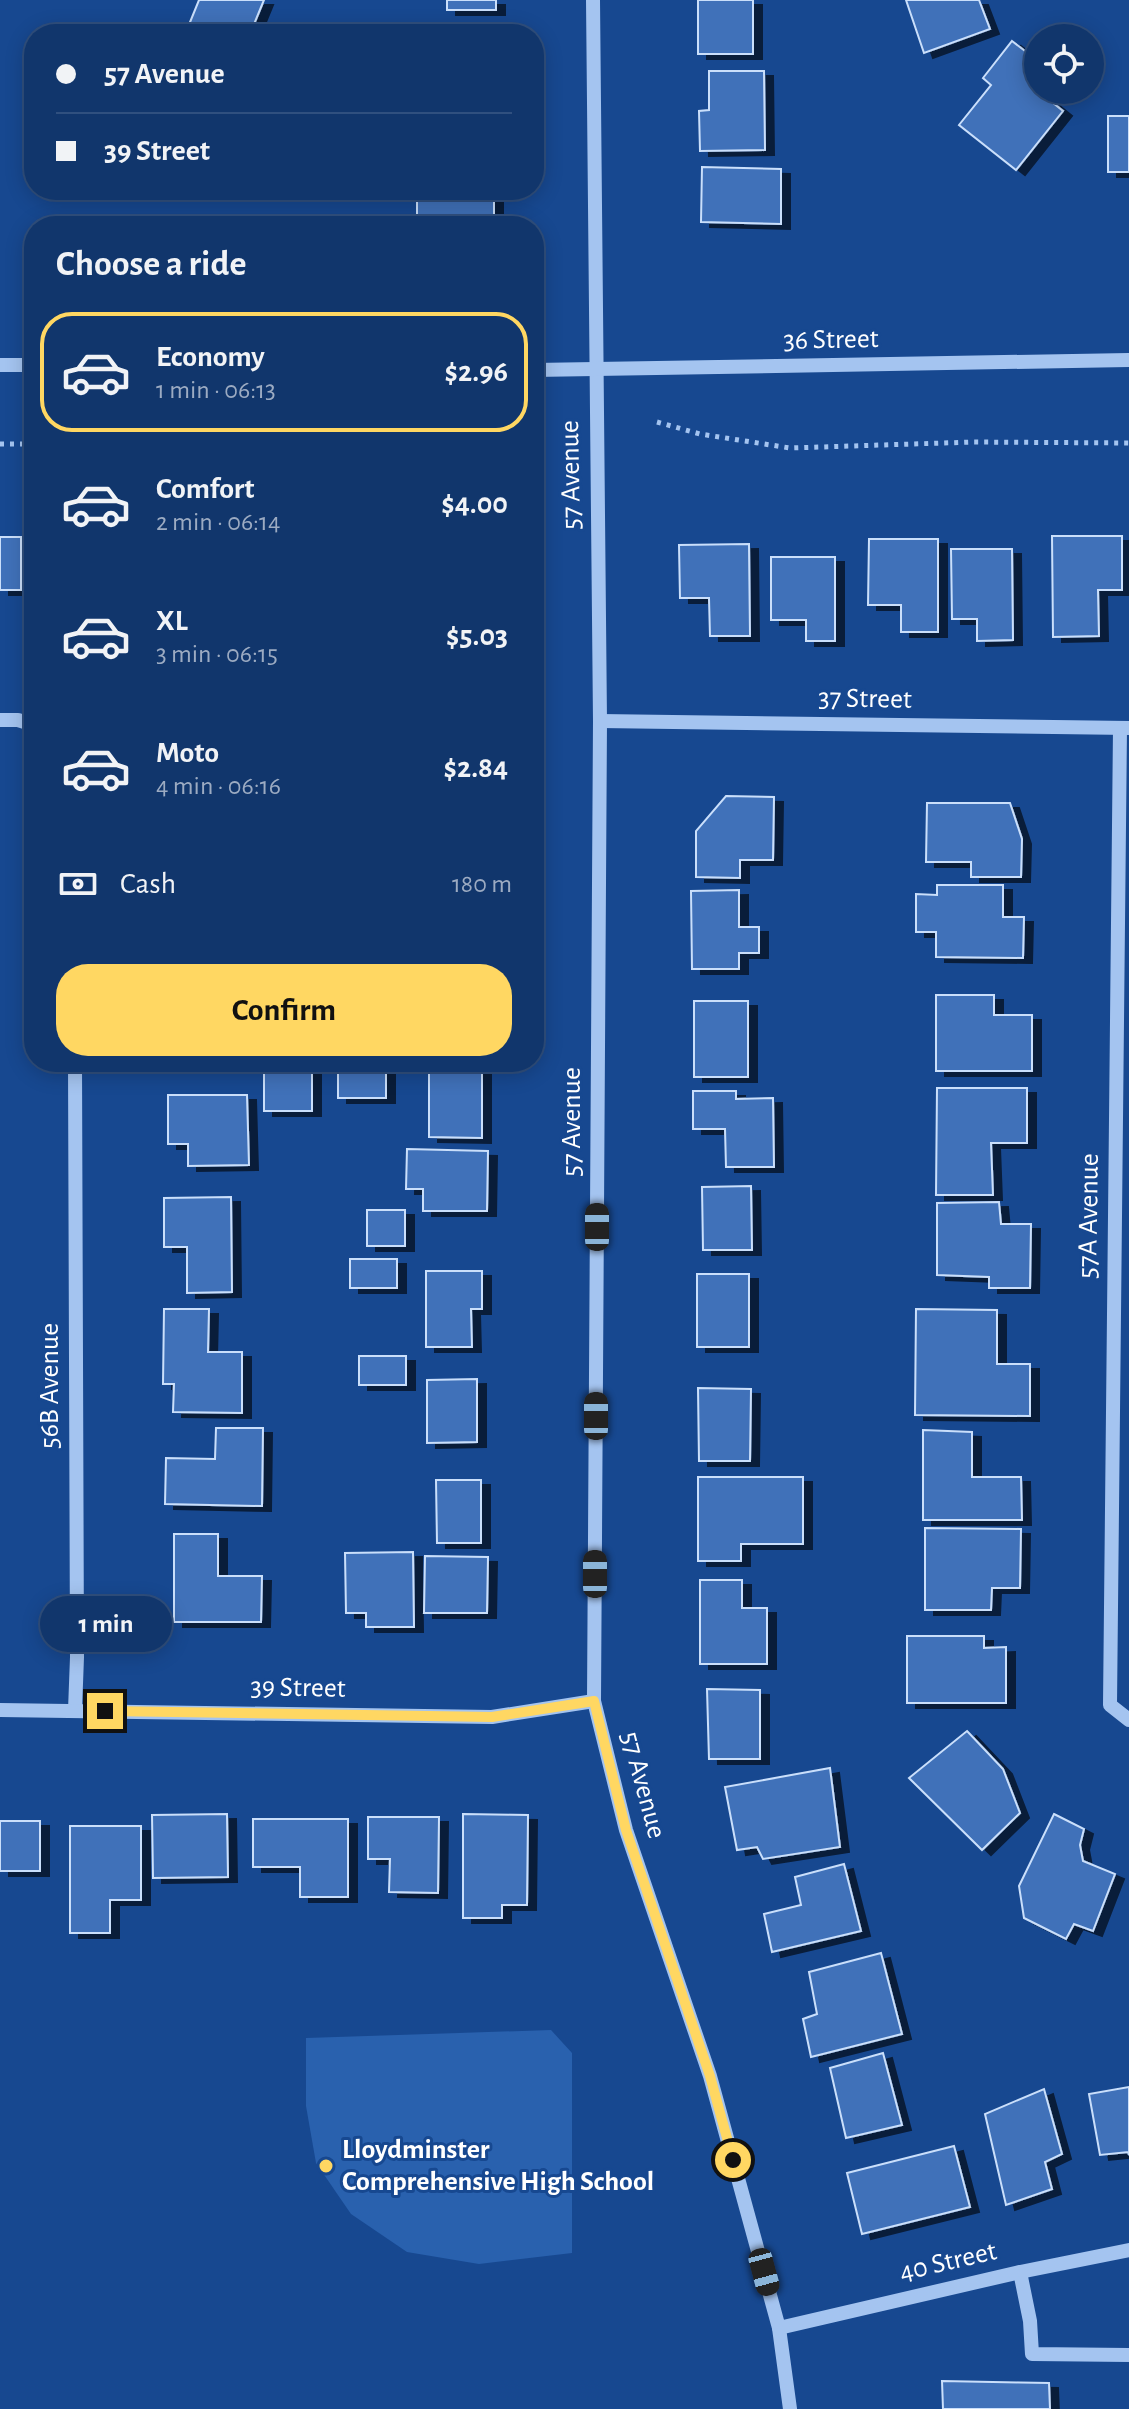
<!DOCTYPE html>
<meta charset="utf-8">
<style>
:root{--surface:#11366c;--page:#1a3e72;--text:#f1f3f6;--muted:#9cabc2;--line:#30507f;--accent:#ffd762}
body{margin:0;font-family:"Alegreya Sans",sans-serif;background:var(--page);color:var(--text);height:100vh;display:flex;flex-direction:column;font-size:30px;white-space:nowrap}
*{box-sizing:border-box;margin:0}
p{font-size:26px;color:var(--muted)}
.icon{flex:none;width:44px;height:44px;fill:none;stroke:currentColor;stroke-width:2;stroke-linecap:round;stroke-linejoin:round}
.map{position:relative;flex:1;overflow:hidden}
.drawer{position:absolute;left:24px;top:216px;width:520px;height:856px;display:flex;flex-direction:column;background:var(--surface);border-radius:32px;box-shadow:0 4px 20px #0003,0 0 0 2px var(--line)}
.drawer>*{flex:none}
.top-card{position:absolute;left:24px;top:24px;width:520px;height:176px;border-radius:32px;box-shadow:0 4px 20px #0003,0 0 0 2px var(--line);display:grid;align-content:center;height:176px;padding:0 32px;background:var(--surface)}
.tools{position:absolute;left:1024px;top:24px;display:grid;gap:16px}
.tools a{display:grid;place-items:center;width:80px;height:80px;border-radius:50%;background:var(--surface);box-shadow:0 4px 20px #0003,0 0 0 2px var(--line);font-size:40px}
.end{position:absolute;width:36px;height:36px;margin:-18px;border:10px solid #ffd762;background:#111;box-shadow:0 0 0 4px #111}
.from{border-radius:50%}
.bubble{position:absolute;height:56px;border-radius:28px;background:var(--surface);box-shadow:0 4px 20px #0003,0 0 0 2px var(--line);font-size:26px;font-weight:700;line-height:56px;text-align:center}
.car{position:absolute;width:24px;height:48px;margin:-24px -12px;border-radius:10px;box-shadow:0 0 6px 2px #0007;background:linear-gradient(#222 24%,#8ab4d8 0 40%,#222 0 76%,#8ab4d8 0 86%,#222 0)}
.top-card b{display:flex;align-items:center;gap:28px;height:76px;font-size:30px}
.top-card b+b{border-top:2px solid var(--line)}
.top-card i{width:20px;height:20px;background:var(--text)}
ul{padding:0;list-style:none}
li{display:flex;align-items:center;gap:24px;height:120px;margin:0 16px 12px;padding:0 16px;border:4px solid transparent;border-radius:32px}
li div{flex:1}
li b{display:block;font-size:30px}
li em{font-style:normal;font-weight:700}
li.on{border-color:var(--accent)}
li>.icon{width:72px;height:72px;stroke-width:1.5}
h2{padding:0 32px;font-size:36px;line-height:96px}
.pay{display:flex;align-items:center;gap:20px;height:88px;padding:0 32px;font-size:30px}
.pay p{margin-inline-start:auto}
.cta{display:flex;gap:16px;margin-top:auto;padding:16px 32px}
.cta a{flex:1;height:92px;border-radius:32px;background:var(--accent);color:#111;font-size:32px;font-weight:700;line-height:92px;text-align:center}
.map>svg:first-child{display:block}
.green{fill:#2961ae}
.building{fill:#3f71b9;stroke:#cadffb;stroke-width:2;filter:url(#shadow)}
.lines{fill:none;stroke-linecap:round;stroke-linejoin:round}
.path{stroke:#a4c4f0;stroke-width:5;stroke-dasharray:4 6;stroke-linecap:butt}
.minor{stroke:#a4c4f0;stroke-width:14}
.route{stroke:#ffd762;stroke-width:10}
.poi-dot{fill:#ffd762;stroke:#174890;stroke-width:3}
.labels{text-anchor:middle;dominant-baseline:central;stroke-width:6;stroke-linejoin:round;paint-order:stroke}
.street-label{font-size:28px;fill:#fff;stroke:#174890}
.poi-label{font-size:28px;font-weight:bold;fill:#fff;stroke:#174890;text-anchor:start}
</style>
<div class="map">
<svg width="1129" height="2409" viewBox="0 0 1129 2409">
<defs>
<filter id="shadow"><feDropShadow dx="9" dy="5" stdDeviation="0" flood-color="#0009"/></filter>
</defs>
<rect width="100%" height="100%" fill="#174890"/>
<polygon class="green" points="551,2030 572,2053 572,2253 479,2264 407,2252 351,2214 316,2163 306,2106 306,2038"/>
<g class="building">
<polygon points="199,0 264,0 250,34 191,34 186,32"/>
<rect x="447" y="0" width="49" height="10"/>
<rect x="698" y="0" width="55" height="54"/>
<polygon points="906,0 979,0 990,29 924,53"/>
<polygon points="1012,41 1038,61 1038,76 1031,85 1063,111 1016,170 959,125 991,85 983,78"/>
<polygon points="709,71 764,71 765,150 700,151 699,111 709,110"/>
<rect x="1108" y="116" width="21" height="56"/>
<polygon points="702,167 781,169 781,224 701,222"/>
<polygon points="417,190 494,190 494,217 417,218"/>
<polygon points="1052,536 1122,536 1122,590 1098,590 1099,636 1053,637"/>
<rect x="0" y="537" width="21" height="53"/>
<polygon points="869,539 938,539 938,632 901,632 901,605 868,605"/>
<polygon points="749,544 750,636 710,636 709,598 680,598 679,545"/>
<polygon points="951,549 1012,549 1013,640 977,641 977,619 952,619"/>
<polygon points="771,557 835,557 835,641 806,641 806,620 771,620"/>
<polygon points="726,796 774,797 773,860 740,860 740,878 696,877 696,831"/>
<polygon points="927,803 1010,803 1022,839 1021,877 971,877 971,862 926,862"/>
<polygon points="937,885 1003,885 1003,917 1024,917 1023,958 936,957 936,932 916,932 916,894 937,895"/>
<polygon points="739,890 739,927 759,927 759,953 739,953 739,969 692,969 691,891"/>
<polygon points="936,995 994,995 994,1015 1032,1015 1032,1071 936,1071"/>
<rect x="694" y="1001" width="54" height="76"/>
<polygon points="163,1062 247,1062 247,1064 163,1065"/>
<rect x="338" y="1062" width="48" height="36"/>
<rect x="264" y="1069" width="48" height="42"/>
<polygon points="429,1069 482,1069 482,1138 429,1137"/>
<polygon points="937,1088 1027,1088 1027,1143 991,1143 993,1195 936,1195"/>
<polygon points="693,1091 736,1091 736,1099 773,1098 774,1167 726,1167 725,1129 693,1129"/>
<polygon points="168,1095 247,1095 249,1165 188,1166 188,1144 168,1144"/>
<polygon points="407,1149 488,1151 487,1211 423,1211 423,1189 406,1189"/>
<polygon points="751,1186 752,1250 703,1250 702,1187"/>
<polygon points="231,1197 232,1292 187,1293 187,1247 164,1247 164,1198"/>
<polygon points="999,1202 1001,1224 1031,1224 1030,1288 989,1288 989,1277 937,1275 937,1203"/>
<rect x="367" y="1210" width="38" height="36"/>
<rect x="350" y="1259" width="47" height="29"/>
<polygon points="426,1271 482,1271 482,1309 471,1309 472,1347 426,1347"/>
<rect x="697" y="1274" width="52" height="73"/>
<polygon points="164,1309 209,1309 208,1352 242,1352 242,1413 173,1412 174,1384 163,1384"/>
<polygon points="916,1309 997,1310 997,1364 1030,1364 1030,1416 915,1415"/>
<rect x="359" y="1356" width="47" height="29"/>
<polygon points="477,1379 477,1442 427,1443 427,1380"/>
<polygon points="698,1388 751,1389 750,1461 699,1461"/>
<polygon points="216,1428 263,1428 262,1506 165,1504 166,1458 215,1459"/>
<polygon points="923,1430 972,1432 972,1477 1021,1477 1022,1520 923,1520"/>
<polygon points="698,1477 803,1477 803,1544 741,1544 741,1561 698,1561"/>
<polygon points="436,1480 481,1480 481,1543 437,1543"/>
<polygon points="925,1528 1021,1529 1020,1588 992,1588 991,1610 925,1610"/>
<polygon points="174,1534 218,1534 218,1576 262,1576 261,1622 174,1622"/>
<polygon points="413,1552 414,1627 366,1627 366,1613 346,1613 345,1553"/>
<polygon points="425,1556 488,1557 487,1613 424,1613"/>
<polygon points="700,1580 742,1580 742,1608 767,1608 767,1664 700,1664"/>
<polygon points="907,1636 984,1636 984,1648 1006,1647 1006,1703 907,1703"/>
<polygon points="707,1689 760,1690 760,1759 709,1759"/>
<polygon points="967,1731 1003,1769 1020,1813 982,1850 909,1778"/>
<polygon points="830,1768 840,1847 763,1859 757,1847 737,1850 725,1787"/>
<polygon points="227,1814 228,1877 153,1878 152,1815"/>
<polygon points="463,1814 528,1815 527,1905 502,1905 502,1918 463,1918"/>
<polygon points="1054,1814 1084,1829 1080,1845 1083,1861 1115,1874 1093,1931 1074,1924 1066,1939 1024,1918 1019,1886"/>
<polygon points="368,1817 439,1817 438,1893 389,1892 390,1859 368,1859"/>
<polygon points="253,1819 348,1819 348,1897 300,1897 300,1867 253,1867"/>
<rect x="0" y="1821" width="40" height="50"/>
<polygon points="70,1826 141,1826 141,1900 110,1900 110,1933 70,1933"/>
<polygon points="844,1864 861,1931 772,1952 764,1914 801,1905 795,1877"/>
<polygon points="881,1953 902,2034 811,2057 803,2019 817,2014 809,1972"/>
<polygon points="883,2053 902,2125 846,2138 830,2068"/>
<polygon points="1129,2087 1129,2155 1128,2152 1100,2155 1089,2094"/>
<polygon points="1044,2089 1062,2154 1045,2162 1052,2189 1006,2205 985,2114"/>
<polygon points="954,2146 970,2207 862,2234 847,2173"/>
<polygon points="942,2381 1049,2383 1050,2409 943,2409"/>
</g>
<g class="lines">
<g class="path">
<polyline points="657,422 700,434 790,448 974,442 1129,443"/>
<polyline points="534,429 542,426"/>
<polyline points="0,444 34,444"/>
</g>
<g class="minor">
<polyline points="593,0 600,721 594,1701 626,1830 710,2076 779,2328 790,2409"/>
<polyline points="0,365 34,365"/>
<polyline points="534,370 1129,360"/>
<polyline points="0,720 18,720 34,725"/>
<polyline points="600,721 1129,728"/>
<polyline points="1120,728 1110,1705 1129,1720"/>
<polyline points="75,1062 77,1657 75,1710"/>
<polyline points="0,1710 492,1717 594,1701"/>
<polyline points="1020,2272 1030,2321 1032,2354 1129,2355"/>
<polyline points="779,2328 1020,2272 1129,2250"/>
</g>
</g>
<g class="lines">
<polyline class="route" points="105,1711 492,1717 594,1701 626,1830 710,2076 733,2160"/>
</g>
<circle class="poi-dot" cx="326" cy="2166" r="8"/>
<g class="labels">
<g class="street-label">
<text transform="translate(831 340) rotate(-1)">36 Street</text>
<text transform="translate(571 475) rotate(-91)">57 Avenue</text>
<text transform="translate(865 699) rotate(1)">37 Street</text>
<text transform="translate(572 1122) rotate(-90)">57 Avenue</text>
<text transform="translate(1089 1216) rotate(-89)">57A Avenue</text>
<text transform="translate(50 1386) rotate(-90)">56B Avenue</text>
<text transform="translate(298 1688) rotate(1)">39 Street</text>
<text transform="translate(643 1785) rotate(75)">57 Avenue</text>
<text transform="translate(948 2262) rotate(-13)">40 Street</text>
</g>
<g class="poi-label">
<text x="342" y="2150">Lloydminster<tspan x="342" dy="32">Comprehensive High School</tspan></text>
</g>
</g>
</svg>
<div class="tools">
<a><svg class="icon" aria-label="locate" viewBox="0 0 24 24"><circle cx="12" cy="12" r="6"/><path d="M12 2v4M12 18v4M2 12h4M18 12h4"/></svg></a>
</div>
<i class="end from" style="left:733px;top:2160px"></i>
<i class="end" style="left:105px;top:1711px"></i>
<div class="bubble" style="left:40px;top:1596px;width:132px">1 min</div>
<i class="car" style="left:597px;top:1227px;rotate:0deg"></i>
<i class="car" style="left:596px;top:1416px;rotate:0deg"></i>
<i class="car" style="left:595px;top:1574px;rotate:0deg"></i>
<i class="car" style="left:764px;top:2272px;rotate:165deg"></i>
<div class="top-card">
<b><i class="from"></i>57 Avenue</b>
<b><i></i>39 Street</b>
</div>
<section class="drawer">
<h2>Choose a ride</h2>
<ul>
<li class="on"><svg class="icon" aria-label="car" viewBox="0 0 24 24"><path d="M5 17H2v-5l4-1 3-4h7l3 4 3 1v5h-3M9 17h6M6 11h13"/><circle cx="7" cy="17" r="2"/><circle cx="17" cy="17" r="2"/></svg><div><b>Economy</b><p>1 min · 06:13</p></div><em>$2.96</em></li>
<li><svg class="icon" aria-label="car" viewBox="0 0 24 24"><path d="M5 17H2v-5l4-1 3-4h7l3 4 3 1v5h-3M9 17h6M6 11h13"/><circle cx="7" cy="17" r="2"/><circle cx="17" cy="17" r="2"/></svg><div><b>Comfort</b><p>2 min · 06:14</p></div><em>$4.00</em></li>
<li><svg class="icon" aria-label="car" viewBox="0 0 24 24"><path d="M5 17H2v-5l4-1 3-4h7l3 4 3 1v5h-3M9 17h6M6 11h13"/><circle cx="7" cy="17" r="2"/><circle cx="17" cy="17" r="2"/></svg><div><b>XL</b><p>3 min · 06:15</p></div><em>$5.03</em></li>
<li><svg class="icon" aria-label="car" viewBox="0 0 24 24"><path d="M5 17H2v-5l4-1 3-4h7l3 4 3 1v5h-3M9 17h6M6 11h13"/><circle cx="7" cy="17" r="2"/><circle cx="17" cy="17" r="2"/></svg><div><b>Moto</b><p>4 min · 06:16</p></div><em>$2.84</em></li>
</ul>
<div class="pay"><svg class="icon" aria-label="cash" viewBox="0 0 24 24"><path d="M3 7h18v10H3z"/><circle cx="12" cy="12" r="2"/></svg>Cash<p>180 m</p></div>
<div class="cta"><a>Confirm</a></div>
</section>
</div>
